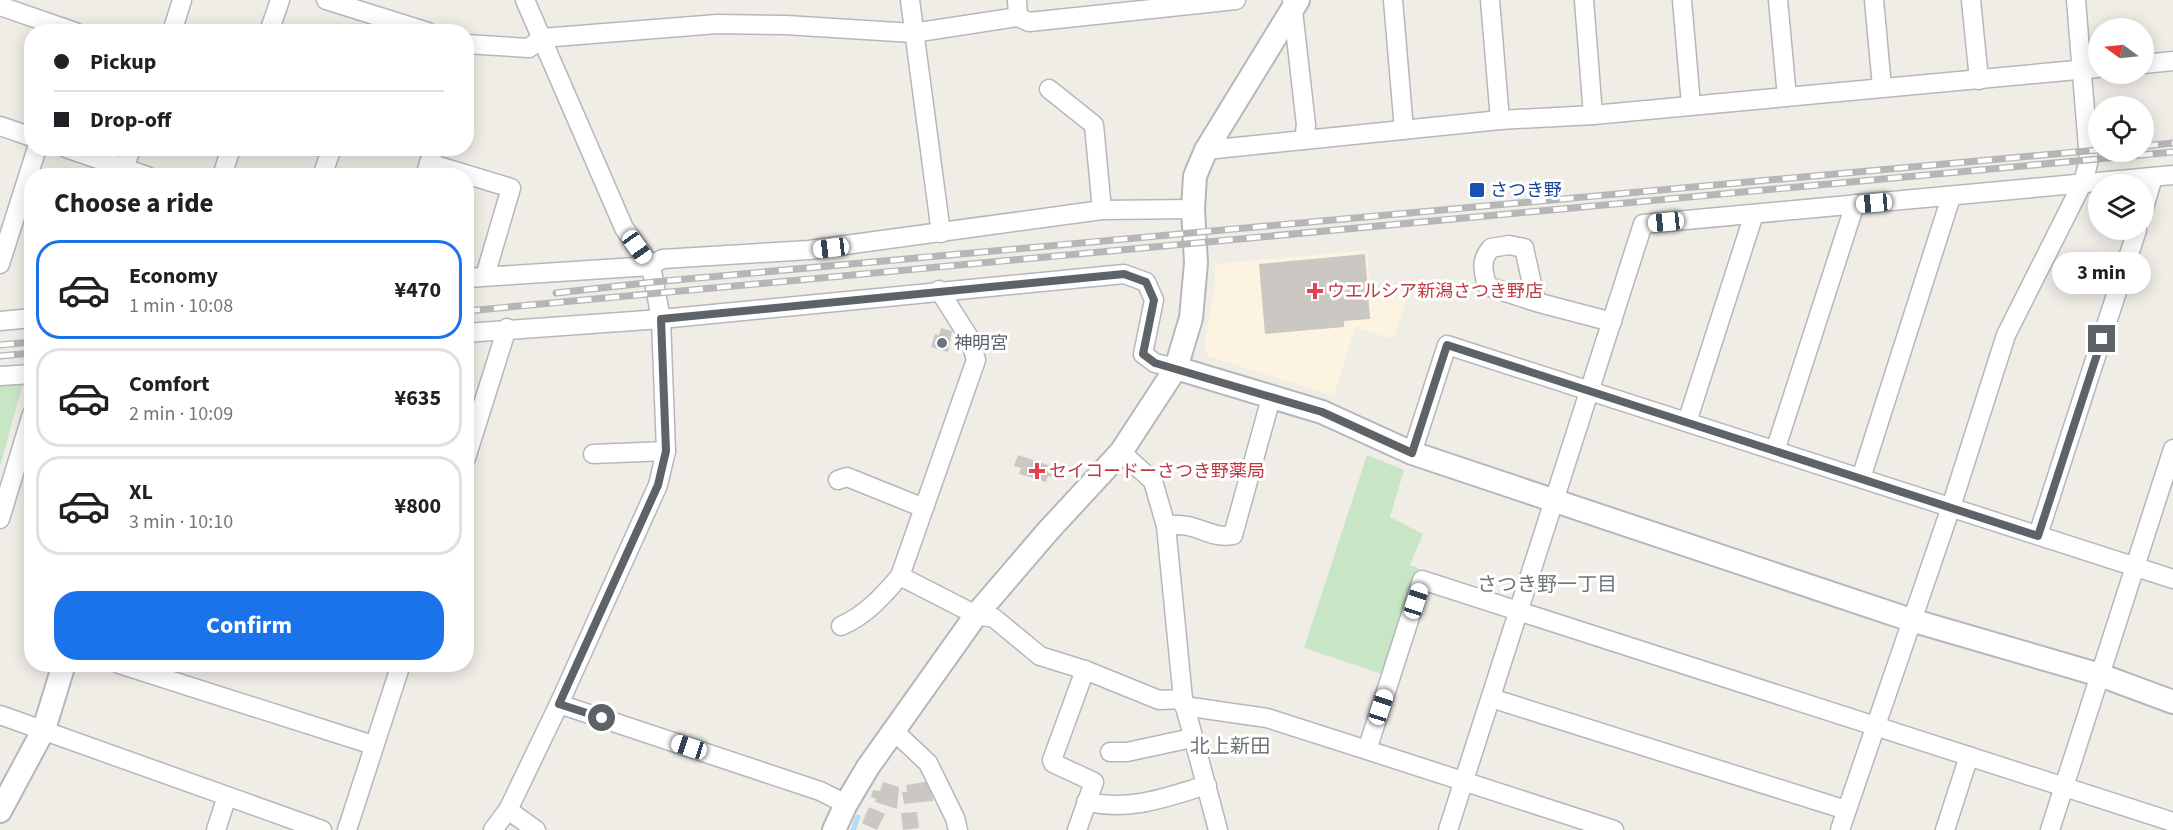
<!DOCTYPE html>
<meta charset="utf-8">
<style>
:root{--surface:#fff;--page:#f2f2f2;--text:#202124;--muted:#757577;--line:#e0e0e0;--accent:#1a73e8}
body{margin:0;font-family:"Source Sans 3","Noto Sans JP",sans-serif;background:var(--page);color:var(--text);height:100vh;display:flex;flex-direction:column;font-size:22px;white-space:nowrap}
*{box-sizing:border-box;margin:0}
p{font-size:20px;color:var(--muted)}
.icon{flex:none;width:33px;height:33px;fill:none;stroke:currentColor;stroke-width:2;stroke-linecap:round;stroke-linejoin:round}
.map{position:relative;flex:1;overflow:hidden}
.drawer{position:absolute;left:24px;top:168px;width:450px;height:504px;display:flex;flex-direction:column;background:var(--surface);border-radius:24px;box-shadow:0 3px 15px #0003}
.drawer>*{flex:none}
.top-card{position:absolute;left:24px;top:24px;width:450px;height:132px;border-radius:24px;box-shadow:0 3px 15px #0003;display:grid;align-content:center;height:132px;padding:0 30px;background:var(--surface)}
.needle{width:39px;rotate:285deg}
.controls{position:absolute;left:2088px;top:18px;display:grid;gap:12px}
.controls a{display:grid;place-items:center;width:66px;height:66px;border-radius:50%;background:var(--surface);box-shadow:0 3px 15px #0003;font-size:30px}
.end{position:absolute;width:27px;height:27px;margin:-14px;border:8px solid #5e6367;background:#fff;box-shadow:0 0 0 3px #fff}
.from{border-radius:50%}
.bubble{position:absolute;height:42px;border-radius:21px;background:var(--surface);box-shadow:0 3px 15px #0003;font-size:20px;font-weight:700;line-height:42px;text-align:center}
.car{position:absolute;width:18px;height:36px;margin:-18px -9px;border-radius:8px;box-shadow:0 0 4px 2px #0007;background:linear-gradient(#fff 24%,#345 0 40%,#fff 0 76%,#345 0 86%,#fff 0)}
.top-card b{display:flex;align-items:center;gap:21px;height:57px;font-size:22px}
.top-card b+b{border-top:2px solid var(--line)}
.top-card i{width:15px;height:15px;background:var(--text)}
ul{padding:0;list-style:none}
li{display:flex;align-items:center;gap:18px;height:99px;margin:0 12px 9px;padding:0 18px;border:3px solid var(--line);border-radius:24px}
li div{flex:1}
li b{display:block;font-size:22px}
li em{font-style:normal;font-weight:700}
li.active{border-color:var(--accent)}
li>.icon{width:54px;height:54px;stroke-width:1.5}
h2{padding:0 30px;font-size:27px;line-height:72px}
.action{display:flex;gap:12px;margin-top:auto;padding:12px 30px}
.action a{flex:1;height:69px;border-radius:24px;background:var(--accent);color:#fff;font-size:24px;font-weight:700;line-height:69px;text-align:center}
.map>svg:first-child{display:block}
.commercial{fill:#fcf4e0}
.green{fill:#c8e6c5}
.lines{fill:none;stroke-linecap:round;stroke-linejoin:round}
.stream{stroke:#acdefb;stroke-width:5}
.building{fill:#cbc8c3}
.minor-casing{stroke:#b4b7bb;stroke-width:21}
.tertiary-casing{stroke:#b4b7bb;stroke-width:26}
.minor{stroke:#fff;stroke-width:18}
.tertiary{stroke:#fff;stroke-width:22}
.rail-casing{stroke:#b5b6b7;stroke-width:7}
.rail{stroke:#fff;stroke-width:4.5;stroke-dasharray:14;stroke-linecap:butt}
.route{stroke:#5e6367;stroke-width:8}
.transit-dot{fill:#1a4fb4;stroke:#fff;stroke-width:2}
.health-dot{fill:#e0444e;stroke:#fff;stroke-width:2}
.worship-dot{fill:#6b7280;stroke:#fff;stroke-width:2}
.labels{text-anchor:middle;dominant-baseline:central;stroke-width:6;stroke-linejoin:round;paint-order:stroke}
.transit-label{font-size:18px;fill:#164399;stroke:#fff;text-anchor:start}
.health-label{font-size:18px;fill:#be3a42;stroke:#fff;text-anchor:start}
.worship-label{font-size:18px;fill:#5b616d;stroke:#fff;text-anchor:start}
.neighbourhood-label{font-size:20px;fill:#6f7578;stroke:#fff}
</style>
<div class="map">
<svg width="2173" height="830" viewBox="0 0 2173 830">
<rect width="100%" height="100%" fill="#f0ede7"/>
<polygon class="commercial" points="1367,250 1371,294 1410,290 1393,339 1355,327 1334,396 1208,356 1204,346 1215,287 1215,264"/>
<g class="green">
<polygon points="23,383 0,467 0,385"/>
<polygon points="1367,455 1404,470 1390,517 1423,534 1410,565 1419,568 1385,675 1304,648"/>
</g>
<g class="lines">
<polyline class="stream" points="853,830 858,817"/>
</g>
<g class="building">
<polygon points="1365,254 1370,319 1344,321 1344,327 1265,334 1259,264"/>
<polygon points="941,328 952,331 948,352 931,347 935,334 939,335"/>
<polygon points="1018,455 1054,467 1052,477 1048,476 1046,482 1019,474 1021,468 1014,466"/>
<polygon points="931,781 933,801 904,804 902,792 907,792 906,785"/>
<polygon points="883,782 899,787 897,809 875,802 876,799 871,797 873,790 880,791"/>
<polygon points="869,807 885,814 877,830 862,823"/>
<polygon points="917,812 919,828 903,830 901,813"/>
</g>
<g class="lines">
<g class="minor-casing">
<g id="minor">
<polyline points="326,0 428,32"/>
<polyline points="910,0 941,233"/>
<polyline points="1017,0 1018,17 1029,22 1236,0"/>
<polyline points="1393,0 1404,130"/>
<polyline points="1490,0 1500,120"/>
<polyline points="1584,0 1593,115"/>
<polyline points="1682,0 1691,105"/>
<polyline points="1778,0 1787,97"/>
<polyline points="1874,0 1882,87"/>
<polyline points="1971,0 1979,80"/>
<polyline points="1292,2 1306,125 1304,140"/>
<polyline points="0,6 75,32"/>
<polyline points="172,32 182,0"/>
<polyline points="269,32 280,0"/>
<polyline points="466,44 529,48 542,38 717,24 786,25 913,33 1018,17"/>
<polyline points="2144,64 2173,61"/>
<polyline points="1049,89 1094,125 1102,210"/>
<polyline points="0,126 32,137"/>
<polyline points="66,148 147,176"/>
<polyline points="1206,150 1500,120 1593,115 2098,68"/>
<polyline points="429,163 511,188 485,276"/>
<polyline points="122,176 131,148"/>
<polyline points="222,176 231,148"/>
<polyline points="322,176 332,148"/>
<polyline points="425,176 434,148"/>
<polyline points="2144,208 2153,177"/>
<polyline points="0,264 37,148"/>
<polyline points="466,278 651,266 662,259 809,250 1102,210 1193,209"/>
<polyline points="939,290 970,339 976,360 900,576 976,615 994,618 1040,656 1085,670 1159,700 1183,699"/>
<path d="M1536,302L1524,248L1509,245L1491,248C1480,261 1483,270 1487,286L1536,302L1612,322"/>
<polyline points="0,321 32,318"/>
<polyline points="466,333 661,319 1124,274 1146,282 1154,300 1143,354 1155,363 1176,368"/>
<polyline points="0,376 32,374"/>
<polyline points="1687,422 1754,214"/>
<polyline points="1775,451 1855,204"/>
<polyline points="1121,452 1153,481 1166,526 1183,699 1218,830"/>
<polyline points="1412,453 1447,345 2173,579"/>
<polyline points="593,454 666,451"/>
<polyline points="466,458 507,328"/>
<polyline points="1861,478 1951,197"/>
<polyline points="838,480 847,477 924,508"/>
<polyline points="0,519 32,414"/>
<path d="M1166,526C1196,520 1209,540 1233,535L1271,398"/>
<polyline points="2038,535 2137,230"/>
<path d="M841,626C866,615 882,597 900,576"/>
<polyline points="119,664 373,745"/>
<polyline points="1491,698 1846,810"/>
<polyline points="559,704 820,791 846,804"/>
<polyline points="1184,706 1267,718 1367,750"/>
<polyline points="0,715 322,830"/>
<polyline points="895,732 928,763 955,818 958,830"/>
<polyline points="1110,752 1127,752 1192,738"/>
<path d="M1086,802C1133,811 1163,798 1207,785"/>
<polyline points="508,810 536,830"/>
<polyline points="216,830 227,796"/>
<polyline points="347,830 401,664"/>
<polyline points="493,830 508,810 559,704 658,485 666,451 661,319 651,266 624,228 525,0"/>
<polyline points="1077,830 1094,782 1053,763 1052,760 1085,670"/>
<polyline points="1448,830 1643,224 2173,175"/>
<polyline points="1614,830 1367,750 1422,580 2173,822"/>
<polyline points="1840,830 1951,507 2006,335 2083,182 2089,160 2076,0"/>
<polyline points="1945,830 1969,756"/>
<polyline points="2050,830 2173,449"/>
</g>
</g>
<g class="tertiary-casing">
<g id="tertiary">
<polyline points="1176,368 1322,412 1412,453 1911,620 2100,675 2173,702"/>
<polyline points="0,811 44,729 64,664"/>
<polyline points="834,830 846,804 868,767 976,615 1048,531 1121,452 1176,368 1191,318 1196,263 1193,209 1195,176 1206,150 1298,0"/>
</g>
</g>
<use href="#minor" class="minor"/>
<use href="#tertiary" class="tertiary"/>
<g class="rail-casing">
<g id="rail">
<polyline points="2144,146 2173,143"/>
<polyline points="556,293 654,282 2098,150"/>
<polyline points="466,311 2173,152"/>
<polyline points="0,345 32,342"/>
<polyline points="0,356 32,353"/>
</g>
</g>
<use href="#rail" class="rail"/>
</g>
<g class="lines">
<polyline class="route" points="602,718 559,704 658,485 666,451 661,319 1124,274 1146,282 1154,300 1143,354 1155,363 1322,412 1412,453 1447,345 2038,536 2102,339"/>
</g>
<rect class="transit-dot" x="1469" y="182" width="16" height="16" rx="3"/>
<g class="health-dot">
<path d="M1312 282h6v6h6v6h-6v6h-6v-6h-6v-6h6z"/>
<path d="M1034 462h6v6h6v6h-6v6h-6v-6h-6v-6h6z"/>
</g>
<circle class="worship-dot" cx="942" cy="343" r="6"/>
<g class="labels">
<g class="transit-label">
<text x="1490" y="190">さつき野</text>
</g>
<g class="health-label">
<text x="1327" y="291">ウエルシア新潟さつき野店</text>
<text x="1049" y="471">セイコードーさつき野薬局</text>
</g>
<g class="worship-label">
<text x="954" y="343">神明宮</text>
</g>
<g class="neighbourhood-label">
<text x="1547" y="585">さつき野一丁目</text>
<text x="1230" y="747">北上新田</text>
</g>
</g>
</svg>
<div class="controls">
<a><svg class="needle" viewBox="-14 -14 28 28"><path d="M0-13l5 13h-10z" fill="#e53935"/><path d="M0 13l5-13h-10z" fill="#757577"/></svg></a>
<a><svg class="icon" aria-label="locate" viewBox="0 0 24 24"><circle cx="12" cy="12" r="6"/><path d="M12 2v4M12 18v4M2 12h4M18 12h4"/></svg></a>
<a><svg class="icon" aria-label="layers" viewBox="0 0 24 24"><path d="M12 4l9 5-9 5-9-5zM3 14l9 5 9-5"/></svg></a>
</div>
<i class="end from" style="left:602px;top:718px"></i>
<i class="end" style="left:2102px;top:339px"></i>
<div class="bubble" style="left:2052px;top:252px;width:99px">3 min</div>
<i class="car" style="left:1874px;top:203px;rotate:265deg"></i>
<i class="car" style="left:1666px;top:222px;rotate:264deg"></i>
<i class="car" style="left:637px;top:247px;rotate:145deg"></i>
<i class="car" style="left:831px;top:248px;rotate:263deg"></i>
<i class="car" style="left:1416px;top:601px;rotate:18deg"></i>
<i class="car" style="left:1381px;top:707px;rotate:18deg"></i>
<i class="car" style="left:689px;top:747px;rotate:288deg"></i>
<div class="top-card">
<b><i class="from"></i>Pickup</b>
<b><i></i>Drop-off</b>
</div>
<section class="drawer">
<h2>Choose a ride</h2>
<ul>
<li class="active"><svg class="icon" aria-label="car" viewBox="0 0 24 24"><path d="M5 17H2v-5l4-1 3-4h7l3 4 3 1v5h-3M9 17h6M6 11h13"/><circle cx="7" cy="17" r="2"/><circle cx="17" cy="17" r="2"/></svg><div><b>Economy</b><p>1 min · 10:08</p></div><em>¥470</em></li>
<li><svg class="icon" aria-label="car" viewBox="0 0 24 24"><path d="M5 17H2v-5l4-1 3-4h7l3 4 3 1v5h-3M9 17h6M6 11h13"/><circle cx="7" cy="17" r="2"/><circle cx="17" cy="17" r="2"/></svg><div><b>Comfort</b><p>2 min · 10:09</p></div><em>¥635</em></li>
<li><svg class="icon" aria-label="car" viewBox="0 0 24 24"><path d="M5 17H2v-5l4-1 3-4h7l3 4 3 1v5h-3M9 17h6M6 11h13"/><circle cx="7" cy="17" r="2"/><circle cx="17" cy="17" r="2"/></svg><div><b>XL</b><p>3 min · 10:10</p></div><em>¥800</em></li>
</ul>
<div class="action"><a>Confirm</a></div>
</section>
</div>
